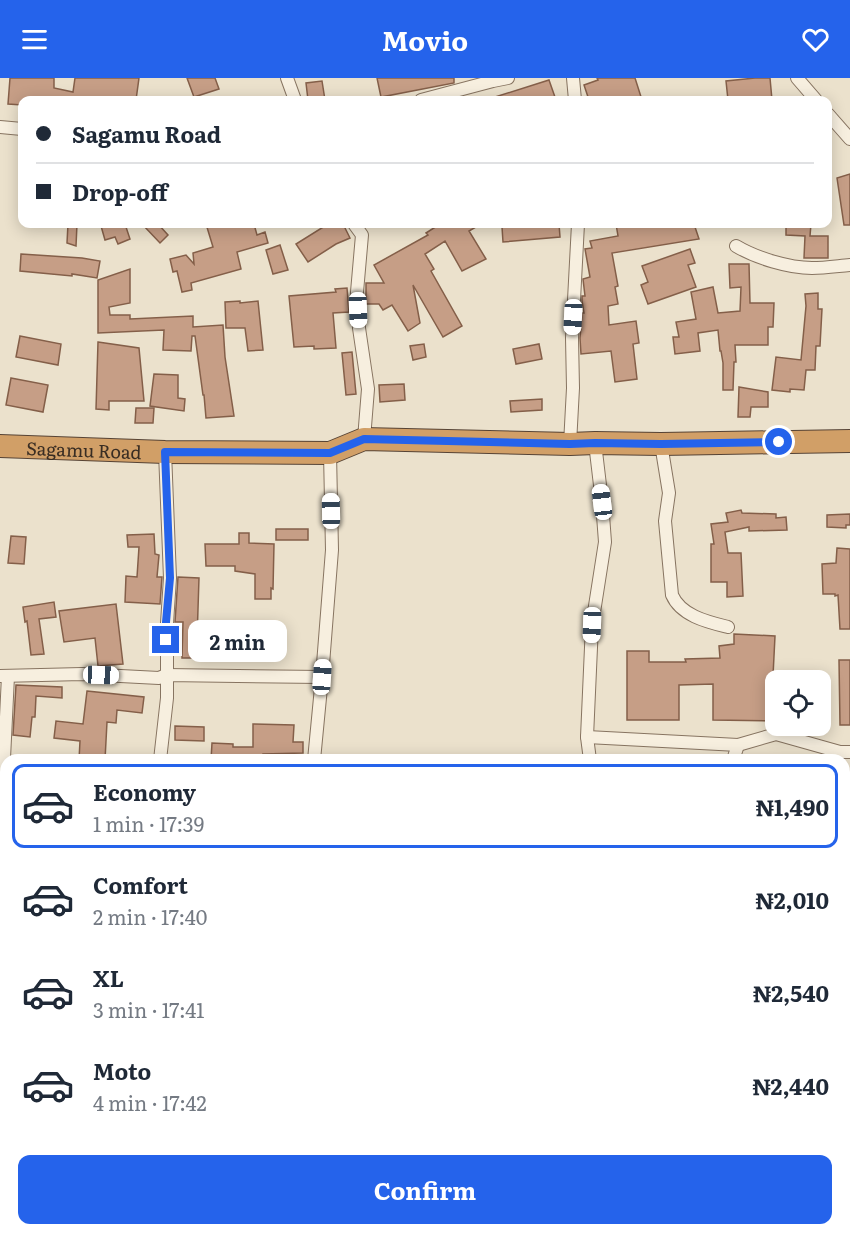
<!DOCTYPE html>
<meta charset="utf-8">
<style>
:root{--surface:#fff;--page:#f2f2f3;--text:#1f2937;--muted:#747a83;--line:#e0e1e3;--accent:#2563eb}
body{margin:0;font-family:Literata,serif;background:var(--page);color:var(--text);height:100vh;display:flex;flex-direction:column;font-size:22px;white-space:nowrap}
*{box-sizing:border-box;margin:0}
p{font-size:20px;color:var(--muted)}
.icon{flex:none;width:33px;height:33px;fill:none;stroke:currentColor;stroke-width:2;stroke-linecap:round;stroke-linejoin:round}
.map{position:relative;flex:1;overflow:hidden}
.side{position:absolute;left:0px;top:676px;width:850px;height:482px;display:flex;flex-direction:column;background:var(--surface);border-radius:18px 18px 0 0;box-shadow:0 3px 15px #0003}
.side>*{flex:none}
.top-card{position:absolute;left:18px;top:18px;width:814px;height:132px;border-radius:12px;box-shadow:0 3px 15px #0003;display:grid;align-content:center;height:132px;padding:0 18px;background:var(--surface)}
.controls{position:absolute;left:765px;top:592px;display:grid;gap:12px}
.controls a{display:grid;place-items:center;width:66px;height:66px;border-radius:12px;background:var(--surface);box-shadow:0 3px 15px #0003;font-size:30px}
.end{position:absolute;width:27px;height:27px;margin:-14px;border:8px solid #2563eb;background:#fff;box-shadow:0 0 0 3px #fff}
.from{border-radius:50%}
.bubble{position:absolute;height:42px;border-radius:12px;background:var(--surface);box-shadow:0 3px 15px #0003;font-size:20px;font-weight:700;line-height:42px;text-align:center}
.car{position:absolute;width:18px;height:36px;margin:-18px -9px;border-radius:8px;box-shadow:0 0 4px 2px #0007;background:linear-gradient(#fff 24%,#345 0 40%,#fff 0 76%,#345 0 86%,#fff 0)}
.top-card b{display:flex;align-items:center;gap:21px;height:57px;font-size:22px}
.top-card b+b{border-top:2px solid var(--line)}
.top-card i{width:15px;height:15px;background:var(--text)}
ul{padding:10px 0 0;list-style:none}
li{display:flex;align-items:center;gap:18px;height:84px;margin:0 12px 9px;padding:0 6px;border:3px solid transparent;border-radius:12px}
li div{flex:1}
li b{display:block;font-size:22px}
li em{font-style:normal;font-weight:700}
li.on{border-color:var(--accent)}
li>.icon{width:54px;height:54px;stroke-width:1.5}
.primary-button{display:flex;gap:12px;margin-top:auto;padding:12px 18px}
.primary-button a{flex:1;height:69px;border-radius:12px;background:var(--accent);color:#fff;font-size:24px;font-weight:700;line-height:69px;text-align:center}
header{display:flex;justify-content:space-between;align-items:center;height:78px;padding:0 18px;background:var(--accent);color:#fff;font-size:27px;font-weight:700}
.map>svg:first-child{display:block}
.building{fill:#c69e86;stroke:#845f49;stroke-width:1.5}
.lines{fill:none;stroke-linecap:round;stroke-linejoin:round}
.street-casing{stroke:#877461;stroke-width:14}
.highway-casing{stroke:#564335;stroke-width:24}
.street{stroke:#f7efdf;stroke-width:12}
.highway{stroke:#d19f67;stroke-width:22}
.route{stroke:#2563eb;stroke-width:8}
.labels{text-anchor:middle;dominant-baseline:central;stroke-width:5;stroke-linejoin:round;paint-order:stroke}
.street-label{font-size:18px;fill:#392d23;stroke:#f3ecdb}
</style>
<header><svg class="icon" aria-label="menu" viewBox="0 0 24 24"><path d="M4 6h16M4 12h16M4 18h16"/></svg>Movio<svg class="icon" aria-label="heart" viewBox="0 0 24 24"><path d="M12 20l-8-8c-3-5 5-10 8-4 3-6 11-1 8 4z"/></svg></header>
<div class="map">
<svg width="850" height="1157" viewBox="0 0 850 1157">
<rect width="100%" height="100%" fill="#ebe1cc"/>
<g class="building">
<polygon points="10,0 54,0 54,10 73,14 75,0 139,0 136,22 22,22 22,27 8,26"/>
<polygon points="187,0 215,0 219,11 194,19"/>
<polygon points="377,0 454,0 454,5 381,19"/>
<polygon points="597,0 635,0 642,22 589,22 584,7 598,2"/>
<polygon points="755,0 770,0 772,22 728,22 726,3"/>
<polygon points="549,2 556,22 493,22 492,20"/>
<polygon points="322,3 325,22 308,22 306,5"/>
<polygon points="850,96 850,147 844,147 837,100"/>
<polygon points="68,146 77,146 76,168 67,165"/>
<polygon points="110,146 125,146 130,161 118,166 115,159 105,162 101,148"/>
<polygon points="142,146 158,146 168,157 160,165"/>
<polygon points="206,146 254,146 257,157 265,154 268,165 237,174 241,191 191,205 192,212 182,214 177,193 173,194 170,181 186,177 194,186 193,175 213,169"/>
<polygon points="328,146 343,146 350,160 336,166 308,184 296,166"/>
<polygon points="440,146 481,146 469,153 486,181 462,193 445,163 425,176 434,191 431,193 462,248 443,259 413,207 420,245 408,253 392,227 383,232 379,226 366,226 366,205 384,205 374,187 428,157 426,155"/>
<polygon points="505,146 559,146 560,159 503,164 502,149 505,149"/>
<polygon points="616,146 694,146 699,161 612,175 618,208 615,209 618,226 608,228 609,247 636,243 639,265 633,266 637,301 615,304 611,273 581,276 580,260 582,235 584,235 582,223 582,218 585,218 583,201 590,199 585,171 592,170 590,163 618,158"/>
<polygon points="786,146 811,146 810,158 828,158 828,180 804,180 805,158 786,157"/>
<polygon points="280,167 288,192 273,196 266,172"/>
<polygon points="690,171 695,185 688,187 696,209 648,226 641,207 648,204 642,188"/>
<polygon points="21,176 82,180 100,183 97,200 72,196 72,198 20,193"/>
<polygon points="729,186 749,186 750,225 774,225 773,249 768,249 768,267 735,267 736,284 734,284 733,312 723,312 723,285 721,273 720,273 718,252 698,255 700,273 675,276 673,259 679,259 676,244 696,241 691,214 713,209 718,235 740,233 741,209 730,210"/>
<polygon points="130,191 130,225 109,229 110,237 130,237 130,241 193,238 193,249 223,247 225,279 234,338 206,340 204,317 203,317 195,258 192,258 191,273 163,272 164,252 98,255 98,202"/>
<polygon points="347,210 349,234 333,235 336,270 314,271 314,268 294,269 289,218 336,214 335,211"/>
<polygon points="818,215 818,231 822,231 820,268 816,268 815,292 806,292 804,312 790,311 790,314 772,312 776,279 801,282 806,228 805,216"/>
<polygon points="240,223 240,225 258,223 263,272 248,273 245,250 226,250 225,224"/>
<polygon points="20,258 61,266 58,287 16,279"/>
<polygon points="98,264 139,270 144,323 109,323 109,332 96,331"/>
<polygon points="424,266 426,279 413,282 410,268"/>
<polygon points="539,266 542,281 516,286 513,271"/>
<polygon points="352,274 356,316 346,317 342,275"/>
<polygon points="154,296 178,297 178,320 185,321 184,333 150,328"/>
<polygon points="11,300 48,307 43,334 6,327"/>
<polygon points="404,306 405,322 380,324 379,307"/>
<polygon points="739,309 768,314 768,329 751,329 750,339 738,339"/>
<polygon points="542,321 542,332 511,334 510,323"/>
<polygon points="136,330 154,330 153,345 135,345"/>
<polygon points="741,432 742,435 776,436 776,440 786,439 787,452 749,453 749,449 725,454 728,475 741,475 743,518 727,519 727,504 711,504 711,466 714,466 711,446 728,444 726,435"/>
<polygon points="850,436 850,447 846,447 846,450 827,449 827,437"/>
<rect x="276" y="451" width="32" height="11"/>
<polygon points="239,455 249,455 249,465 274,466 273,511 271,510 271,521 255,521 255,496 235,493 235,488 206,488 205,466 239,466"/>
<polygon points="154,456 155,476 159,477 157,499 162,499 160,526 125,524 126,498 137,499 139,469 128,469 127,457"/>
<polygon points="11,458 26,459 24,486 8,485"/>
<polygon points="837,470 850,471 850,551 840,551 838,517 835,518 835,516 823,516 822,486 836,485"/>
<polygon points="178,499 199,500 197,562 203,562 202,580 182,580 183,544 175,544"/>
<polygon points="54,524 56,539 39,541 44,576 31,577 27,543 25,544 23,529"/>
<polygon points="116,526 123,586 98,588 95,560 64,564 59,533"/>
<polygon points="734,556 775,558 773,598 776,598 776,643 713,642 713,606 679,607 679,642 627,642 627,573 649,573 649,584 686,584 685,581 720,580 719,568 734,566"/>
<polygon points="839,582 850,582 850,647 840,647"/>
<polygon points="16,607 62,609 62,620 36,618 35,639 32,639 30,659 13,657"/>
<polygon points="87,613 144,619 142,635 117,632 116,645 107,644 105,682 79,682 80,663 54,660 56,643 83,646"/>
<polygon points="253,646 294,647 293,664 303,664 303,675 263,676 263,682 211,682 212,665 233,666 233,669 253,669"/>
<polygon points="175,648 204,649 204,663 175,662"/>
</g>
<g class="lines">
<g class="street-casing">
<g id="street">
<polyline points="287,0 295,22"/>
<polyline points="573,0 575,22"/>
<polyline points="797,0 816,22"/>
<polyline points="421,22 493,3 508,0"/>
<polyline points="828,36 850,61"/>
<polyline points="0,49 22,51"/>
<polyline points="354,146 362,157 357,214 359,250 368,311 364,361"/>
<path d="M736,168C756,180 789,190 812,190C825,190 838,188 850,187"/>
<polyline points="570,366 573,310 572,260 578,146"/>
<path d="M661,366L669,415L665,443L672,517C681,538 708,544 728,549"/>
<polyline points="0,598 82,596 159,600 166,597 322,599"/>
<polyline points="587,659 738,667 776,656 840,674 850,674"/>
<polyline points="160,682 167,620 167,545 170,500 165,374"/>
<polyline points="314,682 322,599 332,472 330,375"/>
<polyline points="590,682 587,659 592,547 605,464 602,424 595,365"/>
<polyline points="733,682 738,667"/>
<polyline points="0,763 8,598"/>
<polyline points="844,825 850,807"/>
<polyline points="0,844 6,845"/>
<polyline points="0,1011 6,1011"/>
<polyline points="844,1021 850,962"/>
<polyline points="455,1153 455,1152"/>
<polyline points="301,1157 301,1152"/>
<polyline points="645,1157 649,1152"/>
<polyline points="827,1157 828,1152"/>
</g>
</g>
<g class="highway-casing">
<g id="highway">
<path id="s1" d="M0,368L165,374L330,375L364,361L570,366L595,365L661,366L850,363"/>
</g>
</g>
<use href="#street" class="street"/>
<use href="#highway" class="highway"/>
</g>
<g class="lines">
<polyline class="route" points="166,562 166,544 170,500 165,374 330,375 364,361 570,366 595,365 661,366 779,364"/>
</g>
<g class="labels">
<g class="street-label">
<text stroke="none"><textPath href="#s1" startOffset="84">Sagamu Road</textPath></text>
</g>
</g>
</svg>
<div class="controls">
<a><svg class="icon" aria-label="locate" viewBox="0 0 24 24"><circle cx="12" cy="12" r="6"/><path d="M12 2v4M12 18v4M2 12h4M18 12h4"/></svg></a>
</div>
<i class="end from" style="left:779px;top:364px"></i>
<i class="end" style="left:166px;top:562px"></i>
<div class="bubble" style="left:188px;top:542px;width:99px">2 min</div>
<i class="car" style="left:358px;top:232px;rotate:178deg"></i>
<i class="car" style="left:573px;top:239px;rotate:183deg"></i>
<i class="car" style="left:602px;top:424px;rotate:353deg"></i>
<i class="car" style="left:331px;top:433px;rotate:359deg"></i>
<i class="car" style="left:592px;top:547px;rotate:182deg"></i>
<i class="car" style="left:101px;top:597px;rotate:92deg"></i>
<i class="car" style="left:322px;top:599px;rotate:4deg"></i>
<div class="top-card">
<b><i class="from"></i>Sagamu Road</b>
<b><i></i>Drop-off</b>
</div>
<section class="side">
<ul>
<li class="on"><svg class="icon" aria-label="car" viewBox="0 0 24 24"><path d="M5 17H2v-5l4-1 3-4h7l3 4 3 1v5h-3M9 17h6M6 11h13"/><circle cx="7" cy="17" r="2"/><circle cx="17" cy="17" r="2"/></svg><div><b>Economy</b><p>1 min · 17:39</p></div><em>₦1,490</em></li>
<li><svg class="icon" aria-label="car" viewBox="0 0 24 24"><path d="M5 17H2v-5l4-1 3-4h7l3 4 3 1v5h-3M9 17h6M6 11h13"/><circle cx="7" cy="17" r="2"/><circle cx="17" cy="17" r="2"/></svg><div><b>Comfort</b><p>2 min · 17:40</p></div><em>₦2,010</em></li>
<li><svg class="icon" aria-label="car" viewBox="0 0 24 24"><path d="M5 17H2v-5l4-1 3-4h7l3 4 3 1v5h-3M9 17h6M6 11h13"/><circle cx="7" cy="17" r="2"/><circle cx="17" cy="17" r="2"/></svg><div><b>XL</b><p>3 min · 17:41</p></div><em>₦2,540</em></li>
<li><svg class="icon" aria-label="car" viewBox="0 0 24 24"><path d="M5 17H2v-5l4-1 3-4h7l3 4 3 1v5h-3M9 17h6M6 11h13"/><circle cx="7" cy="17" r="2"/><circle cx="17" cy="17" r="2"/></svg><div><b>Moto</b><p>4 min · 17:42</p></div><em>₦2,440</em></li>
</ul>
<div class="primary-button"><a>Confirm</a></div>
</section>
</div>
